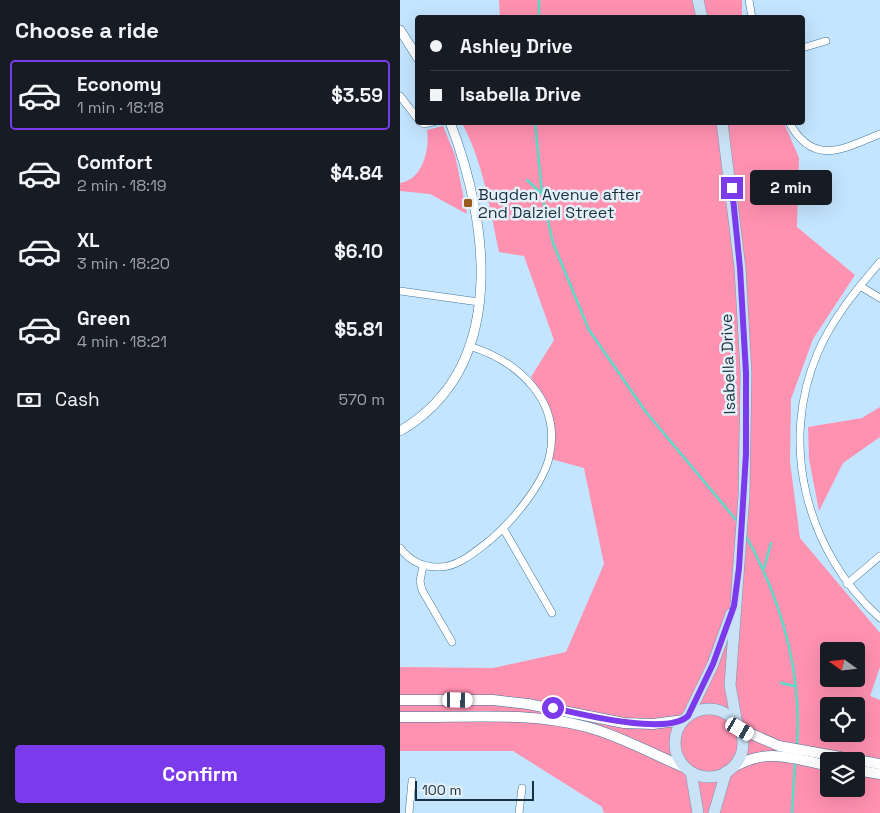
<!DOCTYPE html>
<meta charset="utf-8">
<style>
:root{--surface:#171b24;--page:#242831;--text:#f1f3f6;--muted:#9ea1a6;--line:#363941;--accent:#7c3aed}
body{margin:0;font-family:"Space Grotesk",sans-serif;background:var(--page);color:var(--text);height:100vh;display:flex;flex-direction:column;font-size:19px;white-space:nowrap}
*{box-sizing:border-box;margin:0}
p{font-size:16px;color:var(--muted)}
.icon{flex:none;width:28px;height:28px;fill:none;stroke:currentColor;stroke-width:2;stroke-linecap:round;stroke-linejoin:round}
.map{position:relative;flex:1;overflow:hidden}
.panel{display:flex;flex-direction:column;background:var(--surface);width:400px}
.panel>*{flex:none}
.top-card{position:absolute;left:15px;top:15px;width:390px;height:110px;border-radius:5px;box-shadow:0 5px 20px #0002;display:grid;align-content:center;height:110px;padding:0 15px;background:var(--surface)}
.needle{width:32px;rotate:285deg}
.fabs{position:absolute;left:420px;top:642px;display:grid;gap:10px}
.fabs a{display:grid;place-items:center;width:45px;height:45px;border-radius:5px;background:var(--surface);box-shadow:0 5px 20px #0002;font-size:25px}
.scale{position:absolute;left:15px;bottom:12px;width:119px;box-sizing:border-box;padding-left:5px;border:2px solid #193040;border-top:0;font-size:14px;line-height:18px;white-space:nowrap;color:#193040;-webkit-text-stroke:4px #e4eff7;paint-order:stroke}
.end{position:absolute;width:22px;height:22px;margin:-11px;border:6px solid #7c3aed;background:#fff;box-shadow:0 0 0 2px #fff}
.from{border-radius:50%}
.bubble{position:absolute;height:35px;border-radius:5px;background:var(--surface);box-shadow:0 5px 20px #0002;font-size:16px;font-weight:800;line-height:35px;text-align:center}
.car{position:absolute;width:15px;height:30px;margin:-15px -8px;border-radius:6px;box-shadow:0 0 4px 1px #0007;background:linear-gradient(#fff 24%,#345 0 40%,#fff 0 76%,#345 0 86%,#fff 0)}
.top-card b{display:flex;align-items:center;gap:18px;height:48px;font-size:19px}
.top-card b+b{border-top:1px solid var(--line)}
.top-card i{width:12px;height:12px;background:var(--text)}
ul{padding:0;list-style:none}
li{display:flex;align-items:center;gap:15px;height:70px;margin:0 10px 8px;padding:0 5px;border:2px solid transparent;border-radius:5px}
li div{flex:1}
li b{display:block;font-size:19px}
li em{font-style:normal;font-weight:800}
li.active{border-color:var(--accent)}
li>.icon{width:45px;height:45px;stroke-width:1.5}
h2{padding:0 15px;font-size:22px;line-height:60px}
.pay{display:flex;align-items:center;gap:12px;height:55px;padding:0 15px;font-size:19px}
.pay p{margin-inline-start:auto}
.action{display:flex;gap:10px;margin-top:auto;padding:10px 15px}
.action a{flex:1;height:58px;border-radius:5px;background:var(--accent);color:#fff;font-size:20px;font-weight:800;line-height:58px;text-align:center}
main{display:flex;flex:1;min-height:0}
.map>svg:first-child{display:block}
.green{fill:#ff91b1;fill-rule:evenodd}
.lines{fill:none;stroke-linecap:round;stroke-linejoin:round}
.stream{stroke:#5adbc8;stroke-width:2.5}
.minor-casing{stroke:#40759b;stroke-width:8}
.tertiary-casing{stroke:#40759b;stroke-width:10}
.secondary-casing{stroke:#40759b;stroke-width:11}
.primary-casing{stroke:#7597b2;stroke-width:12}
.minor{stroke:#fff;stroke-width:7}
.tertiary{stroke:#fff;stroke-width:9}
.secondary{stroke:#fff;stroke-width:10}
.primary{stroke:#cae2f5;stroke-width:11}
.route{stroke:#7c3aed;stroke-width:6}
.poi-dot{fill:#985c1e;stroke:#e4eff7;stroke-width:2}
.labels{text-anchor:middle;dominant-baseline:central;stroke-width:5;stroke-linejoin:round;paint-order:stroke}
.poi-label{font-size:16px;fill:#193040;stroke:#e4eff7;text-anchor:start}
.street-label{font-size:16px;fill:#193040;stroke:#e4eff7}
</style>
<main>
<section class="panel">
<h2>Choose a ride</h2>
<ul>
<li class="active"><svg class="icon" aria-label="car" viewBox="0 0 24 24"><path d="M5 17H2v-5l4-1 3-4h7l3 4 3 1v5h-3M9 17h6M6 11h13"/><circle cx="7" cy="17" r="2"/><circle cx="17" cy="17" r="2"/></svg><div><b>Economy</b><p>1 min · 18:18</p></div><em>$3.59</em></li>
<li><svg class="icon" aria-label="car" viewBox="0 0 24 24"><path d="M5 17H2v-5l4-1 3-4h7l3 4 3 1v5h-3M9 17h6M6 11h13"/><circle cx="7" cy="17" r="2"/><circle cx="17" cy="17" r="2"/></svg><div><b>Comfort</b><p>2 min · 18:19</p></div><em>$4.84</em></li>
<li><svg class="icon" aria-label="car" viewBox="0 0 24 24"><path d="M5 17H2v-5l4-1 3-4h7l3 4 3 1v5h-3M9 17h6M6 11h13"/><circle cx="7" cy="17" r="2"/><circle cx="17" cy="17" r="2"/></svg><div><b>XL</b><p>3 min · 18:20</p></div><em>$6.10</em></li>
<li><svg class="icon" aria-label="car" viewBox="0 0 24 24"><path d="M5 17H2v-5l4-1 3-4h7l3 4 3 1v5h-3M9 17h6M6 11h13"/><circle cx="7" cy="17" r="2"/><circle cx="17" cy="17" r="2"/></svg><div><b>Green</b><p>4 min · 18:21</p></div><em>$5.81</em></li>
</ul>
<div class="pay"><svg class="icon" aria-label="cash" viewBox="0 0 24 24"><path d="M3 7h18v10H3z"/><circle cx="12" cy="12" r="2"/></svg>Cash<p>570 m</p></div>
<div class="action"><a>Confirm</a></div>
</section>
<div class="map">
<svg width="480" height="813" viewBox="0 0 480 813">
<rect width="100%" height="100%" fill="#c4e5ff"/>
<g class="green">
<polygon points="99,0 342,0 342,17 100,17"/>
<path d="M62,123H384L399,158L397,227L455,275L413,339L391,399L390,462L400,538L480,633V667L470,696L480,700V813H204L202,807L113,751H0V667L93,668L166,652L204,564L184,468L151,459C150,422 152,409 131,377L154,340L124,256L99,252C90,208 83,162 62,123ZM429,651H456V679H429ZM429,706H456V734H429ZM429,761H456V789H429Z"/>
<path d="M43,126L55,155L67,214L30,194L0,191V183C23,180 30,148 27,130Z"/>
<polygon points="480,407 480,437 443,463 419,511 409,459 408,427 462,418"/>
</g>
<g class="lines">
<g class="stream">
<polyline points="139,18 139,0"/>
<polyline points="135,122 142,194 153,243 189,330 246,412 337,521"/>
<polyline points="127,180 142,194"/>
<path d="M345,534C381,599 402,672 397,747"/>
<polyline points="364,568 371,543"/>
<polyline points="381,683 394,686"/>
<polyline points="392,813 395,762"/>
</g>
<g class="minor-casing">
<g id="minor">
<polyline points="349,0 352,18"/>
<polyline points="402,48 426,41"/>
<polyline points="0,96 18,119"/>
<polyline points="20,122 24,124 33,122"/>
<path d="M389,122C413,167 443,149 480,134"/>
<path d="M480,262C456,290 433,318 418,352C378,445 407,552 480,618"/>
<polyline points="460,286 480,298"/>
<polyline points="0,291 79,302"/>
<polyline points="103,528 152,613"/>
<path d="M0,548C10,561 23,568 40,567C58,567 76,551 89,541C111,523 142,486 149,458C163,401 118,361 69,346"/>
<polyline points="23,566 20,581 22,590 52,642"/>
<polyline points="447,584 480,556"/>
<polyline points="9,813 12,781"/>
<polyline points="119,813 122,788"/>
</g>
</g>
<g class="tertiary-casing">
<g id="tertiary">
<polyline points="0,30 18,58"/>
<path d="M0,431C109,367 89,223 50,122"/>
</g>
</g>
<g class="secondary-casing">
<g id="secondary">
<polyline points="0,700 93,700 128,704 224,723 253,724 284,720"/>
<path d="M0,717C61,718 128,711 187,727C221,736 254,755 286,768"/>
<polyline points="340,729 379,746 480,764"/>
<path d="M332,768C367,747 391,758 429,766"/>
<polyline points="456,770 480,774"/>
</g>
</g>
<g class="primary-casing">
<g id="primary">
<polyline points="298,0 302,18"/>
<polyline points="322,122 340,268 346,373 344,495 330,685 337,724"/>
<circle cx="309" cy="743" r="34"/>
<polyline points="288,716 313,664 331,614"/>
<polyline points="291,772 298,813"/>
<polyline points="314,813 326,772"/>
</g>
</g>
<use href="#minor" class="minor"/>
<use href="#tertiary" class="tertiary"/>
<use href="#secondary" class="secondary"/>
<use href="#primary" class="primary"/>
</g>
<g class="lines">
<path class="route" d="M153,708C180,714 267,736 288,716L313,664L334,606L339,568L346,454V373L340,268L332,188"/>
</g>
<rect class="poi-dot" x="63" y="198" width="10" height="10" rx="2.5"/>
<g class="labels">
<g class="poi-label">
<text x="78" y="194">Bugden Avenue after<tspan x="78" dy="18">2nd Dalziel Street</tspan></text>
</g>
<g class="street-label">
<text transform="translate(328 364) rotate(-92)">Isabella Drive</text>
</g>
</g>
</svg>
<div class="fabs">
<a><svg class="needle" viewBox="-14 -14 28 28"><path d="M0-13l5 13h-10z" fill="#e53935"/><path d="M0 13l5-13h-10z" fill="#9ea1a6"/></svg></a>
<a><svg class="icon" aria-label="locate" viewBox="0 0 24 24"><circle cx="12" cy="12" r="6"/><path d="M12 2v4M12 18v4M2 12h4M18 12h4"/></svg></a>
<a><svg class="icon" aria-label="layers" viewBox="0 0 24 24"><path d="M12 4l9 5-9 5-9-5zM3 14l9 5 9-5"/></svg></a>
</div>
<div class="scale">100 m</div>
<i class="end from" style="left:153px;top:708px"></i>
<i class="end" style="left:332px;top:188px"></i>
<div class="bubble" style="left:350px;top:170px;width:82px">2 min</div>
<i class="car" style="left:58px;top:700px;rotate:91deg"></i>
<i class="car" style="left:340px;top:729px;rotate:120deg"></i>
<div class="top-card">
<b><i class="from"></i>Ashley Drive</b>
<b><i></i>Isabella Drive</b>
</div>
</div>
</main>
